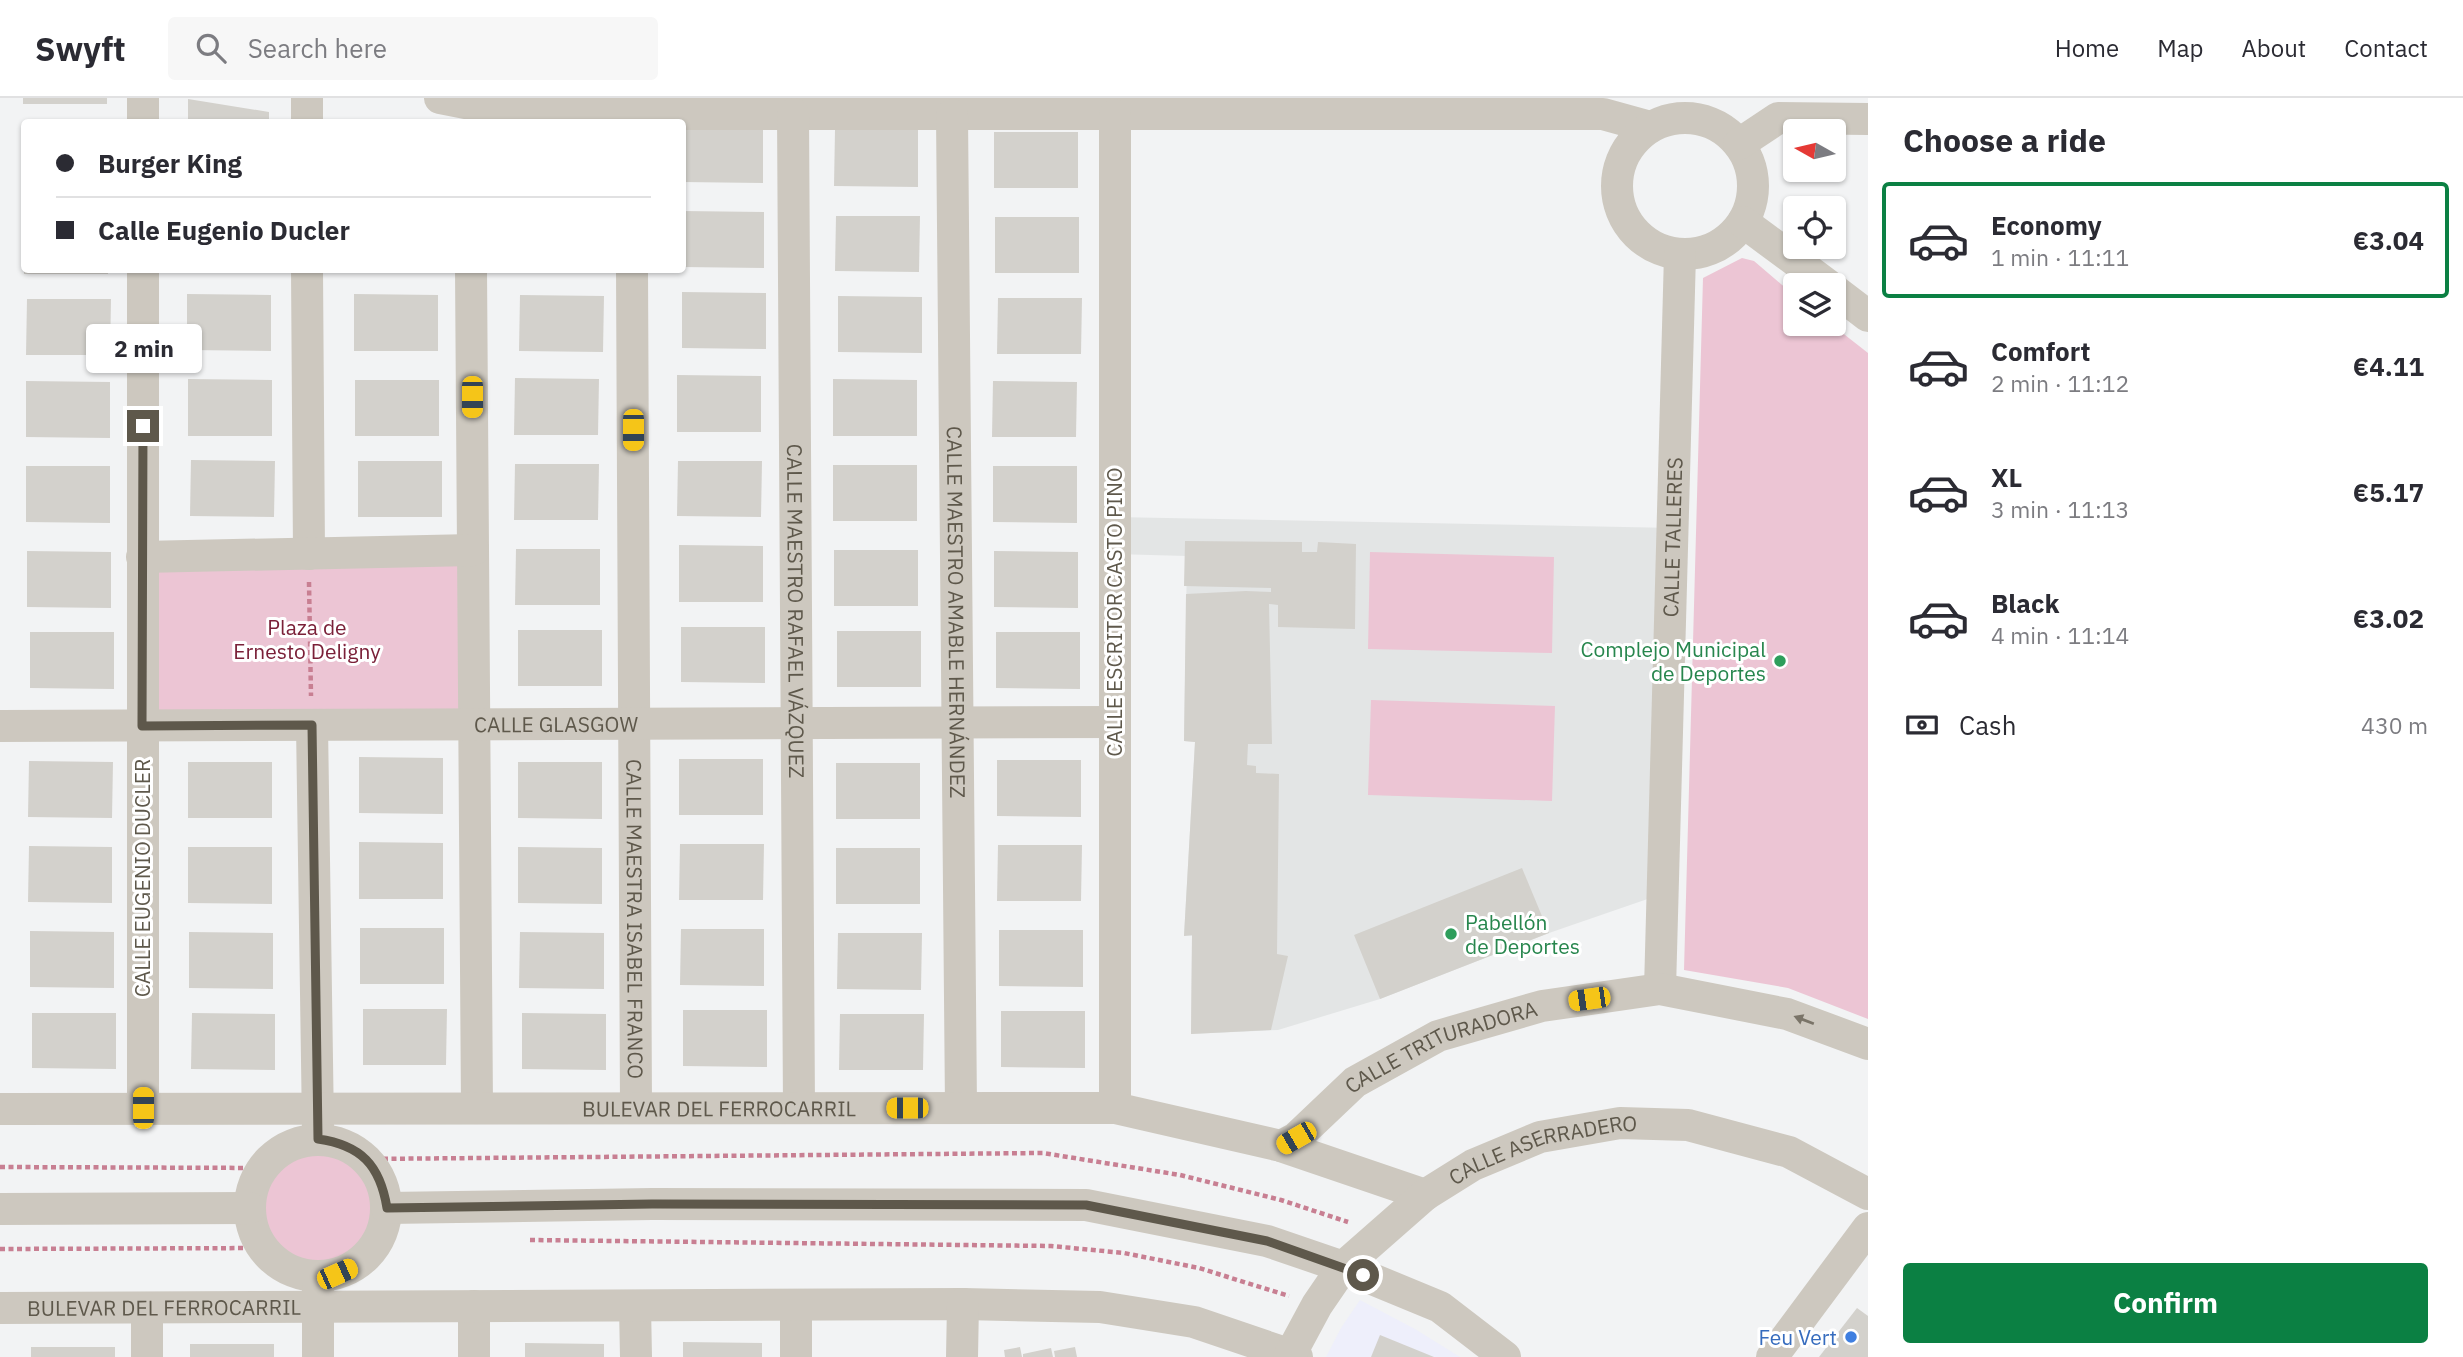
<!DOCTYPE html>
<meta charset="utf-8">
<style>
:root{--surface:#fff;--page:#f7f7f7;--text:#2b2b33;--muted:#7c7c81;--line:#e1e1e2;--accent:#0b8043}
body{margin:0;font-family:"IBM Plex Sans",sans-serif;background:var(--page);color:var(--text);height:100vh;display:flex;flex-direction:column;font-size:26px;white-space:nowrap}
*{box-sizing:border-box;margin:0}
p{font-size:23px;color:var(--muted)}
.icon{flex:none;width:38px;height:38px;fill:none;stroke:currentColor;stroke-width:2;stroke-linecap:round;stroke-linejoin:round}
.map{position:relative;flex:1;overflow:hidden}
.details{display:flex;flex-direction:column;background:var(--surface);width:595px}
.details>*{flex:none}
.hud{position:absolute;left:21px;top:21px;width:665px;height:154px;border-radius:7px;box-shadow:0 2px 5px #0004;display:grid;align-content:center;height:154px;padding:0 35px;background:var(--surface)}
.needle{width:46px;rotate:278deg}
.controls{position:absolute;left:1783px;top:21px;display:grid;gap:14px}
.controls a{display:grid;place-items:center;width:63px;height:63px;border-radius:7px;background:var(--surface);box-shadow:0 2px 5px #0004;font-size:35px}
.end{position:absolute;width:32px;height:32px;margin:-16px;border:9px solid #5e584b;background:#fff;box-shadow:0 0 0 4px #fff}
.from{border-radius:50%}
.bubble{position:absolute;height:49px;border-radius:7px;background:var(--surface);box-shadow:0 2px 5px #0004;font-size:23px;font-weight:700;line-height:49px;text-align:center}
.car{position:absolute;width:21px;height:42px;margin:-21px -10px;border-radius:9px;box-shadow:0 0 5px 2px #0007;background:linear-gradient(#f5c518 24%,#345 0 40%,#f5c518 0 76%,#345 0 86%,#f5c518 0)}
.hud b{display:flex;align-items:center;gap:24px;height:66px;font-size:26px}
.hud b+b{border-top:2px solid var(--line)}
.hud i{width:18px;height:18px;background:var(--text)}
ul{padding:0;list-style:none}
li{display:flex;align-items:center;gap:21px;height:116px;margin:0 14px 10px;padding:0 21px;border:4px solid transparent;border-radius:7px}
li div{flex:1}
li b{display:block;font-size:26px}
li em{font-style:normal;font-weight:700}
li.selected{border-color:var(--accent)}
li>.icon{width:63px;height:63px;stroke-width:1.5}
h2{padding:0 35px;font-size:32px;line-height:84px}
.pay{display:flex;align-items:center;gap:18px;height:77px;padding:0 35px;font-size:26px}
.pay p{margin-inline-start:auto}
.button{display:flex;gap:14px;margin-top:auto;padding:14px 35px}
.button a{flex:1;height:80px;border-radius:7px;background:var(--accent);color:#fff;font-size:28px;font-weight:700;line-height:80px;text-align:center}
header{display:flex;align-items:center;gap:42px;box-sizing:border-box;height:98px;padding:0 35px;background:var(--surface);border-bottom:2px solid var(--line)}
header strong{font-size:33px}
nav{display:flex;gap:38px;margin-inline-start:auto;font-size:24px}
.search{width:490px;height:63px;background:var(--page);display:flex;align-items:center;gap:18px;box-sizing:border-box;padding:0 24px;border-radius:7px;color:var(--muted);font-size:26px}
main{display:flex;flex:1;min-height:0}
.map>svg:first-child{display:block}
.commercial{fill:#eeeffb}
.education{fill:#e3e5e5}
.green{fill:#ecc5d4}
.building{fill:#d3d1cc}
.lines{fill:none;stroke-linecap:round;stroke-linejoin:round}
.path{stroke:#c87f92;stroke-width:4.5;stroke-dasharray:5 3.5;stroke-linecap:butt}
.minor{stroke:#cdc8bf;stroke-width:32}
.oneway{fill:#7a7468}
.route{stroke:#5e584b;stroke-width:9}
.leisure-dot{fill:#2e9e5b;stroke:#fff;stroke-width:2.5}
.shop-dot{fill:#3f7fe0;stroke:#fff;stroke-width:2.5}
.labels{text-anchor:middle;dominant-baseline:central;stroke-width:6;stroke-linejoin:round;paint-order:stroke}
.street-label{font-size:21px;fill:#5e584b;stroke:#fff}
.park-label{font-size:21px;fill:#7a2038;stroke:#fff}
.leisure-label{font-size:21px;fill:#27864d;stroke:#fff;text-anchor:end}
.shop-label{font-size:21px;fill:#366cbe;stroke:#fff;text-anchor:end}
</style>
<header>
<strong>Swyft</strong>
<div class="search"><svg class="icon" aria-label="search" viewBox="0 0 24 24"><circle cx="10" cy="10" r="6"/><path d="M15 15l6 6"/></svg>Search here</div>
<nav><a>Home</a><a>Map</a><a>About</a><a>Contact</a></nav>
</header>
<main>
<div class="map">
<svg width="1868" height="1259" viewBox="0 0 1868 1259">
<rect width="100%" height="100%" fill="#f2f3f4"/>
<polygon class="commercial" points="1360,1202 1415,1231 1460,1259 1326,1259 1341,1230"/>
<polygon class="education" points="1114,419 1674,430 1662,796 1549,835 1380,901 1278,932 1191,936 1192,838 1184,838 1195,644 1184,643 1187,458 1114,456"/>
<g class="green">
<polygon points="1742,160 1754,163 1795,198 1796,226 1831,226 1868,255 1868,921 1788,890 1684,872 1703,180"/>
<polygon points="473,452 474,626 142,628 142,459"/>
<polygon points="1370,454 1554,459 1552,555 1368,551"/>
<polygon points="1371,602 1555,608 1552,703 1368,697"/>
<circle cx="318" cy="1110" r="59"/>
</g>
<g class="building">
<rect x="23" y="0" width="84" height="6"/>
<polygon points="188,1 269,14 269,24 188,24"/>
<polygon points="682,28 763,28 763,85 682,84"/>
<polygon points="835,32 918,32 918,89 834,88"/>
<rect x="994" y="34" width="84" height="56"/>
<polygon points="682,113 764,114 764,170 682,169"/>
<polygon points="836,118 920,118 919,174 835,173"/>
<rect x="995" y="119" width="84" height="56"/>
<rect x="24" y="172" width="84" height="4"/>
<polygon points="682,194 766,195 766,251 682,250"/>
<polygon points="187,196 271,197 271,253 187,252"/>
<polygon points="354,196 438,197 438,253 354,253"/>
<polygon points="520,197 604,198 603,254 519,253"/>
<polygon points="838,198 922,199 922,255 838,254"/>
<polygon points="998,200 1082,200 1081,256 997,256"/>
<polygon points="27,201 111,201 110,257 26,257"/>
<polygon points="677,277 761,278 761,334 677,334"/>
<polygon points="515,280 599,281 598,337 514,337"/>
<polygon points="188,281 272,282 272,338 188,338"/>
<polygon points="833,281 917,282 917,338 833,338"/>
<rect x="355" y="282" width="84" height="56"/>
<polygon points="26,283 110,284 110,340 26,339"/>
<polygon points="993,283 1077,284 1076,339 992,339"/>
<polygon points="191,362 275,363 274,419 190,418"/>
<rect x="358" y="363" width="84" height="56"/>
<polygon points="678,363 762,363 761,419 677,418"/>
<polygon points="515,366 599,366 598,422 514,422"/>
<rect x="833" y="367" width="84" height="56"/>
<polygon points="26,368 110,368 110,425 26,424"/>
<polygon points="993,368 1077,368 1077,425 993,424"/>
<polygon points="1185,443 1302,444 1302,454 1317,454 1318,444 1356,446 1355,531 1278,529 1278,507 1269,506 1272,646 1248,646 1247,667 1256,668 1256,675 1279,676 1277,856 1288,858 1271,932 1191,936 1192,837 1184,838 1195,644 1184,643 1186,496 1246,493 1271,494 1271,490 1184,488"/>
<polygon points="679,447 763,448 763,504 679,504"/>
<polygon points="516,451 600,451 600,507 515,507"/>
<rect x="834" y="452" width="84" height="56"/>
<polygon points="27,453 111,454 111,510 27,509"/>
<polygon points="994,453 1078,454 1078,510 994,509"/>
<polygon points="681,529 765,529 765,585 681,584"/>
<rect x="518" y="532" width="84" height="56"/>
<rect x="837" y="533" width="84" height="56"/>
<polygon points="30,534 114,534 114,591 30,590"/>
<polygon points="996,534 1080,534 1080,591 996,590"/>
<polygon points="359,659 443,660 443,716 359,715"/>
<rect x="679" y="661" width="84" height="56"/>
<polygon points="997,662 1081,662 1081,719 997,718"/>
<polygon points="29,663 113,664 112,720 28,719"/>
<rect x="188" y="664" width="84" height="56"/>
<polygon points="518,664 602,664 602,721 518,720"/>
<rect x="836" y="665" width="84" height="56"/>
<polygon points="359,744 443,745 443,801 359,801"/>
<polygon points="680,746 764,746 763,802 679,802"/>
<polygon points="998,747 1082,747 1081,803 997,803"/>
<polygon points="29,748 112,749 112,805 28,804"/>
<polygon points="188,749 272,749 272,806 188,805"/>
<polygon points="518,749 602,750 602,806 518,805"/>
<rect x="836" y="750" width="84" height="56"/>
<polygon points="1522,770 1549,835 1380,901 1354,837"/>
<rect x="360" y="830" width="84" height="56"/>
<polygon points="681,831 764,831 764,888 680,887"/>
<polygon points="999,832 1083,832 1083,889 999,888"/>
<polygon points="30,833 114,834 114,890 30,889"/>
<polygon points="189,834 273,835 273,891 189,890"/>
<polygon points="520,834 604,835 604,891 519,890"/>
<polygon points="838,835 922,835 921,892 837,891"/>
<polygon points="363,911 447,911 446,967 363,967"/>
<polygon points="683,912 767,912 767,969 683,968"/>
<polygon points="1001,913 1085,913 1085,970 1001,969"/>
<polygon points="32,915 116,915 116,971 32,970"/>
<polygon points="192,915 275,916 275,972 191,971"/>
<polygon points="522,915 606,916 606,972 522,971"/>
<polygon points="840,916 924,916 923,972 839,972"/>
<polygon points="1857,1210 1868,1218 1868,1259 1819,1259"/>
<polygon points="1380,1237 1434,1259 1371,1259"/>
<polygon points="683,1244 762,1245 762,1259 683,1259"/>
<polygon points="525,1245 604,1246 604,1259 525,1259"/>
<rect x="190" y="1246" width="84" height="13"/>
<rect x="31" y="1249" width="84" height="10"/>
<polygon points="1020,1249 1022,1259 1005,1259 1004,1252"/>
<polygon points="1075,1249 1077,1259 1055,1259 1054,1253"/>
<polygon points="1051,1250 1053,1259 1023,1259 1023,1256"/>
</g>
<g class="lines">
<g class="path">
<polyline points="309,484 311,598"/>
<polyline points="366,1061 1043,1055 1180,1077 1281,1102 1348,1124"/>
<polyline points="0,1069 263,1070"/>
<polyline points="530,1142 1051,1148 1124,1155 1199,1170 1289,1198"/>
<polyline points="0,1151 263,1150"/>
</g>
<g class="minor">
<polyline points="307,0 307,24"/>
<polyline points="440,0 522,16 1603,16 1650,29"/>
<path id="s1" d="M793,16L799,1010"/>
<path id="s2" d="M952,17L961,1010"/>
<polyline points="1115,17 1115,1010"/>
<circle cx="1685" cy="88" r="68"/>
<polyline points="143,24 143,0"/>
<polyline points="1739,46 1778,20 1868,21"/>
<polyline points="1743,124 1828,187"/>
<polyline points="307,172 309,456"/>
<polyline points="471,172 477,1010"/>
<path id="s3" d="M632,172L636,1010"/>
<polyline points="1834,192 1868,218"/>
<polyline points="142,459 473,452"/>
<polyline points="312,627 318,1029"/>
<path id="s4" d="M0,628L1114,624"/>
<path id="s5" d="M1660,891L1680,156"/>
<polyline points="143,1010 143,172"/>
<path id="s6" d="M0,1011L1115,1010L1281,1048L1425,1097"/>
<circle cx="318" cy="1110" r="68"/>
<path id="s7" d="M1281,1048L1296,1040L1355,984L1438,938L1542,908L1660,891L1787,916L1868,946"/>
<polyline points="387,1110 652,1106 1086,1107 1267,1143 1343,1169 1440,1209 1505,1259"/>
<polyline points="0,1111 250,1110"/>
<polyline points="796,1207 796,1259"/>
<polyline points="474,1208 474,1259"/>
<polyline points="635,1208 636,1259"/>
<path id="s8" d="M0,1210L963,1206L1100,1209L1194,1224L1297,1259"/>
<polyline points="147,1210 147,1259"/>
<polyline points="318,1259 318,1190"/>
<polyline points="962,1259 963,1206"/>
<path id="s9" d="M1289,1259L1317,1207L1343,1169L1425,1097L1473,1067L1540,1039L1620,1025L1688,1027L1789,1054L1868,1096"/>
<polyline points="1772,1259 1868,1130"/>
</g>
</g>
<defs><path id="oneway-solid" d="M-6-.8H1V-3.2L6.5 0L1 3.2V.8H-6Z" transform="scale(1.75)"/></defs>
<use class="oneway" href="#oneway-solid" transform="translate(1804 922) rotate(-159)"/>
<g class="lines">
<path class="route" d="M143,328L142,628L312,627L318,1041C361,1047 380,1067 387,1110L652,1106L1086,1107L1267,1143L1363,1177"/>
</g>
<g class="leisure-dot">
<circle cx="1780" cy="563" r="7"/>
<circle cx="1451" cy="836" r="7"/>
</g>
<circle class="shop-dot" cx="1851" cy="1239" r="7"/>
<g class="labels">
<g class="street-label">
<text stroke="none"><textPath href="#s5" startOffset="452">CALLE TALLERES</textPath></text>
<text stroke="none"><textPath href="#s1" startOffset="497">CALLE MAESTRO RAFAEL VÁZQUEZ</textPath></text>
<text stroke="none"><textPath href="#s2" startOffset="497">CALLE MAESTRO AMABLE HERNÁNDEZ</textPath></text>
<text transform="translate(1114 514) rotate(-90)">CALLE ESCRITOR CASTO PINO</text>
<text stroke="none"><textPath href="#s4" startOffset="556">CALLE GLASGOW</textPath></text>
<text transform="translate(142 780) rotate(-90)">CALLE EUGENIO DUCLER</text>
<text stroke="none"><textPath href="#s3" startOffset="649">CALLE MAESTRA ISABEL FRANCO</textPath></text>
<text stroke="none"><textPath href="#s7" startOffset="192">CALLE TRITURADORA</textPath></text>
<text stroke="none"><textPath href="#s6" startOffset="719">BULEVAR DEL FERROCARRIL</textPath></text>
<text stroke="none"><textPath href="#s9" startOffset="343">CALLE ASERRADERO</textPath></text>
<text stroke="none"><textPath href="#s8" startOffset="164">BULEVAR DEL FERROCARRIL</textPath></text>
</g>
<g class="park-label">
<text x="307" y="529">Plaza de<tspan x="307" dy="24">Ernesto Deligny</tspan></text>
</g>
<g class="leisure-label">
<text x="1766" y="551">Complejo Municipal<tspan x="1766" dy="24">de Deportes</tspan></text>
<text x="1465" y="824" text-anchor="start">Pabellón<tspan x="1465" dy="24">de Deportes</tspan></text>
</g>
<g class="shop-label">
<text x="1837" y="1239">Feu Vert</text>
</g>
</g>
</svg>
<div class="controls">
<a><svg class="needle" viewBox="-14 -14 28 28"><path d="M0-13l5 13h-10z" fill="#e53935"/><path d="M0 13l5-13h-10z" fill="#7c7c81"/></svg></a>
<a><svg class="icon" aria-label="locate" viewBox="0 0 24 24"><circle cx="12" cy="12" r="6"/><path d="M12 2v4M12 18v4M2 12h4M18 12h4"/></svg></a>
<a><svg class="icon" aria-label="layers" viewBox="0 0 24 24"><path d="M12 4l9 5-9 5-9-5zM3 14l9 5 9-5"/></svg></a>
</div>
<i class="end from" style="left:1363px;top:1177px"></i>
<i class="end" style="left:143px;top:328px"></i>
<div class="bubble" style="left:86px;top:226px;width:116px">2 min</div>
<i class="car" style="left:472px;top:299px;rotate:180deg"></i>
<i class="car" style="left:633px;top:332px;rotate:180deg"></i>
<i class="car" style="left:1589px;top:901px;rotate:262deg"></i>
<i class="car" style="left:143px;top:1010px;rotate:0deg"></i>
<i class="car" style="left:907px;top:1010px;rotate:270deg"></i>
<i class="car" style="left:1296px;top:1040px;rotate:240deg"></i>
<i class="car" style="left:337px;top:1176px;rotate:66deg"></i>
<div class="hud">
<b><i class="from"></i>Burger King</b>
<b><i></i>Calle Eugenio Ducler</b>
</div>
</div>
<section class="details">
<h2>Choose a ride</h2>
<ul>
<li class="selected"><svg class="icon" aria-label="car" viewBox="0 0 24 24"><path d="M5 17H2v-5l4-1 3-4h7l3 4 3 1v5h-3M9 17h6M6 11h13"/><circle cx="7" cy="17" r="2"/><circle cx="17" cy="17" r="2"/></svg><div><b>Economy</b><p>1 min · 11:11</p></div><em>€3.04</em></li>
<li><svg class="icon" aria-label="car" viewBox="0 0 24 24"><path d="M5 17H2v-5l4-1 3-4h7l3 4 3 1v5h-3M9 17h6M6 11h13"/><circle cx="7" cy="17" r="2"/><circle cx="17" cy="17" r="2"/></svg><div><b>Comfort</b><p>2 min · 11:12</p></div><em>€4.11</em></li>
<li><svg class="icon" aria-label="car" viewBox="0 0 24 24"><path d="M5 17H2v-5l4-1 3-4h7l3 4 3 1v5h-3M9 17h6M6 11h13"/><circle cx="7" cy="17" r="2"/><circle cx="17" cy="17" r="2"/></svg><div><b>XL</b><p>3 min · 11:13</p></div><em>€5.17</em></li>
<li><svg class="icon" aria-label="car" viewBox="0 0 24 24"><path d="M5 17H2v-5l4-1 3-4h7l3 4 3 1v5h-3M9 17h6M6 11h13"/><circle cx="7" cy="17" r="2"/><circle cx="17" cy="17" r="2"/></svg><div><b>Black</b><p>4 min · 11:14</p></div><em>€3.02</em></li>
</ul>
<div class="pay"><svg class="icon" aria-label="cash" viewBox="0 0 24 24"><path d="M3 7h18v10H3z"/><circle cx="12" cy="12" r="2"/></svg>Cash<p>430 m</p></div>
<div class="button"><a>Confirm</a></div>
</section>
</main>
